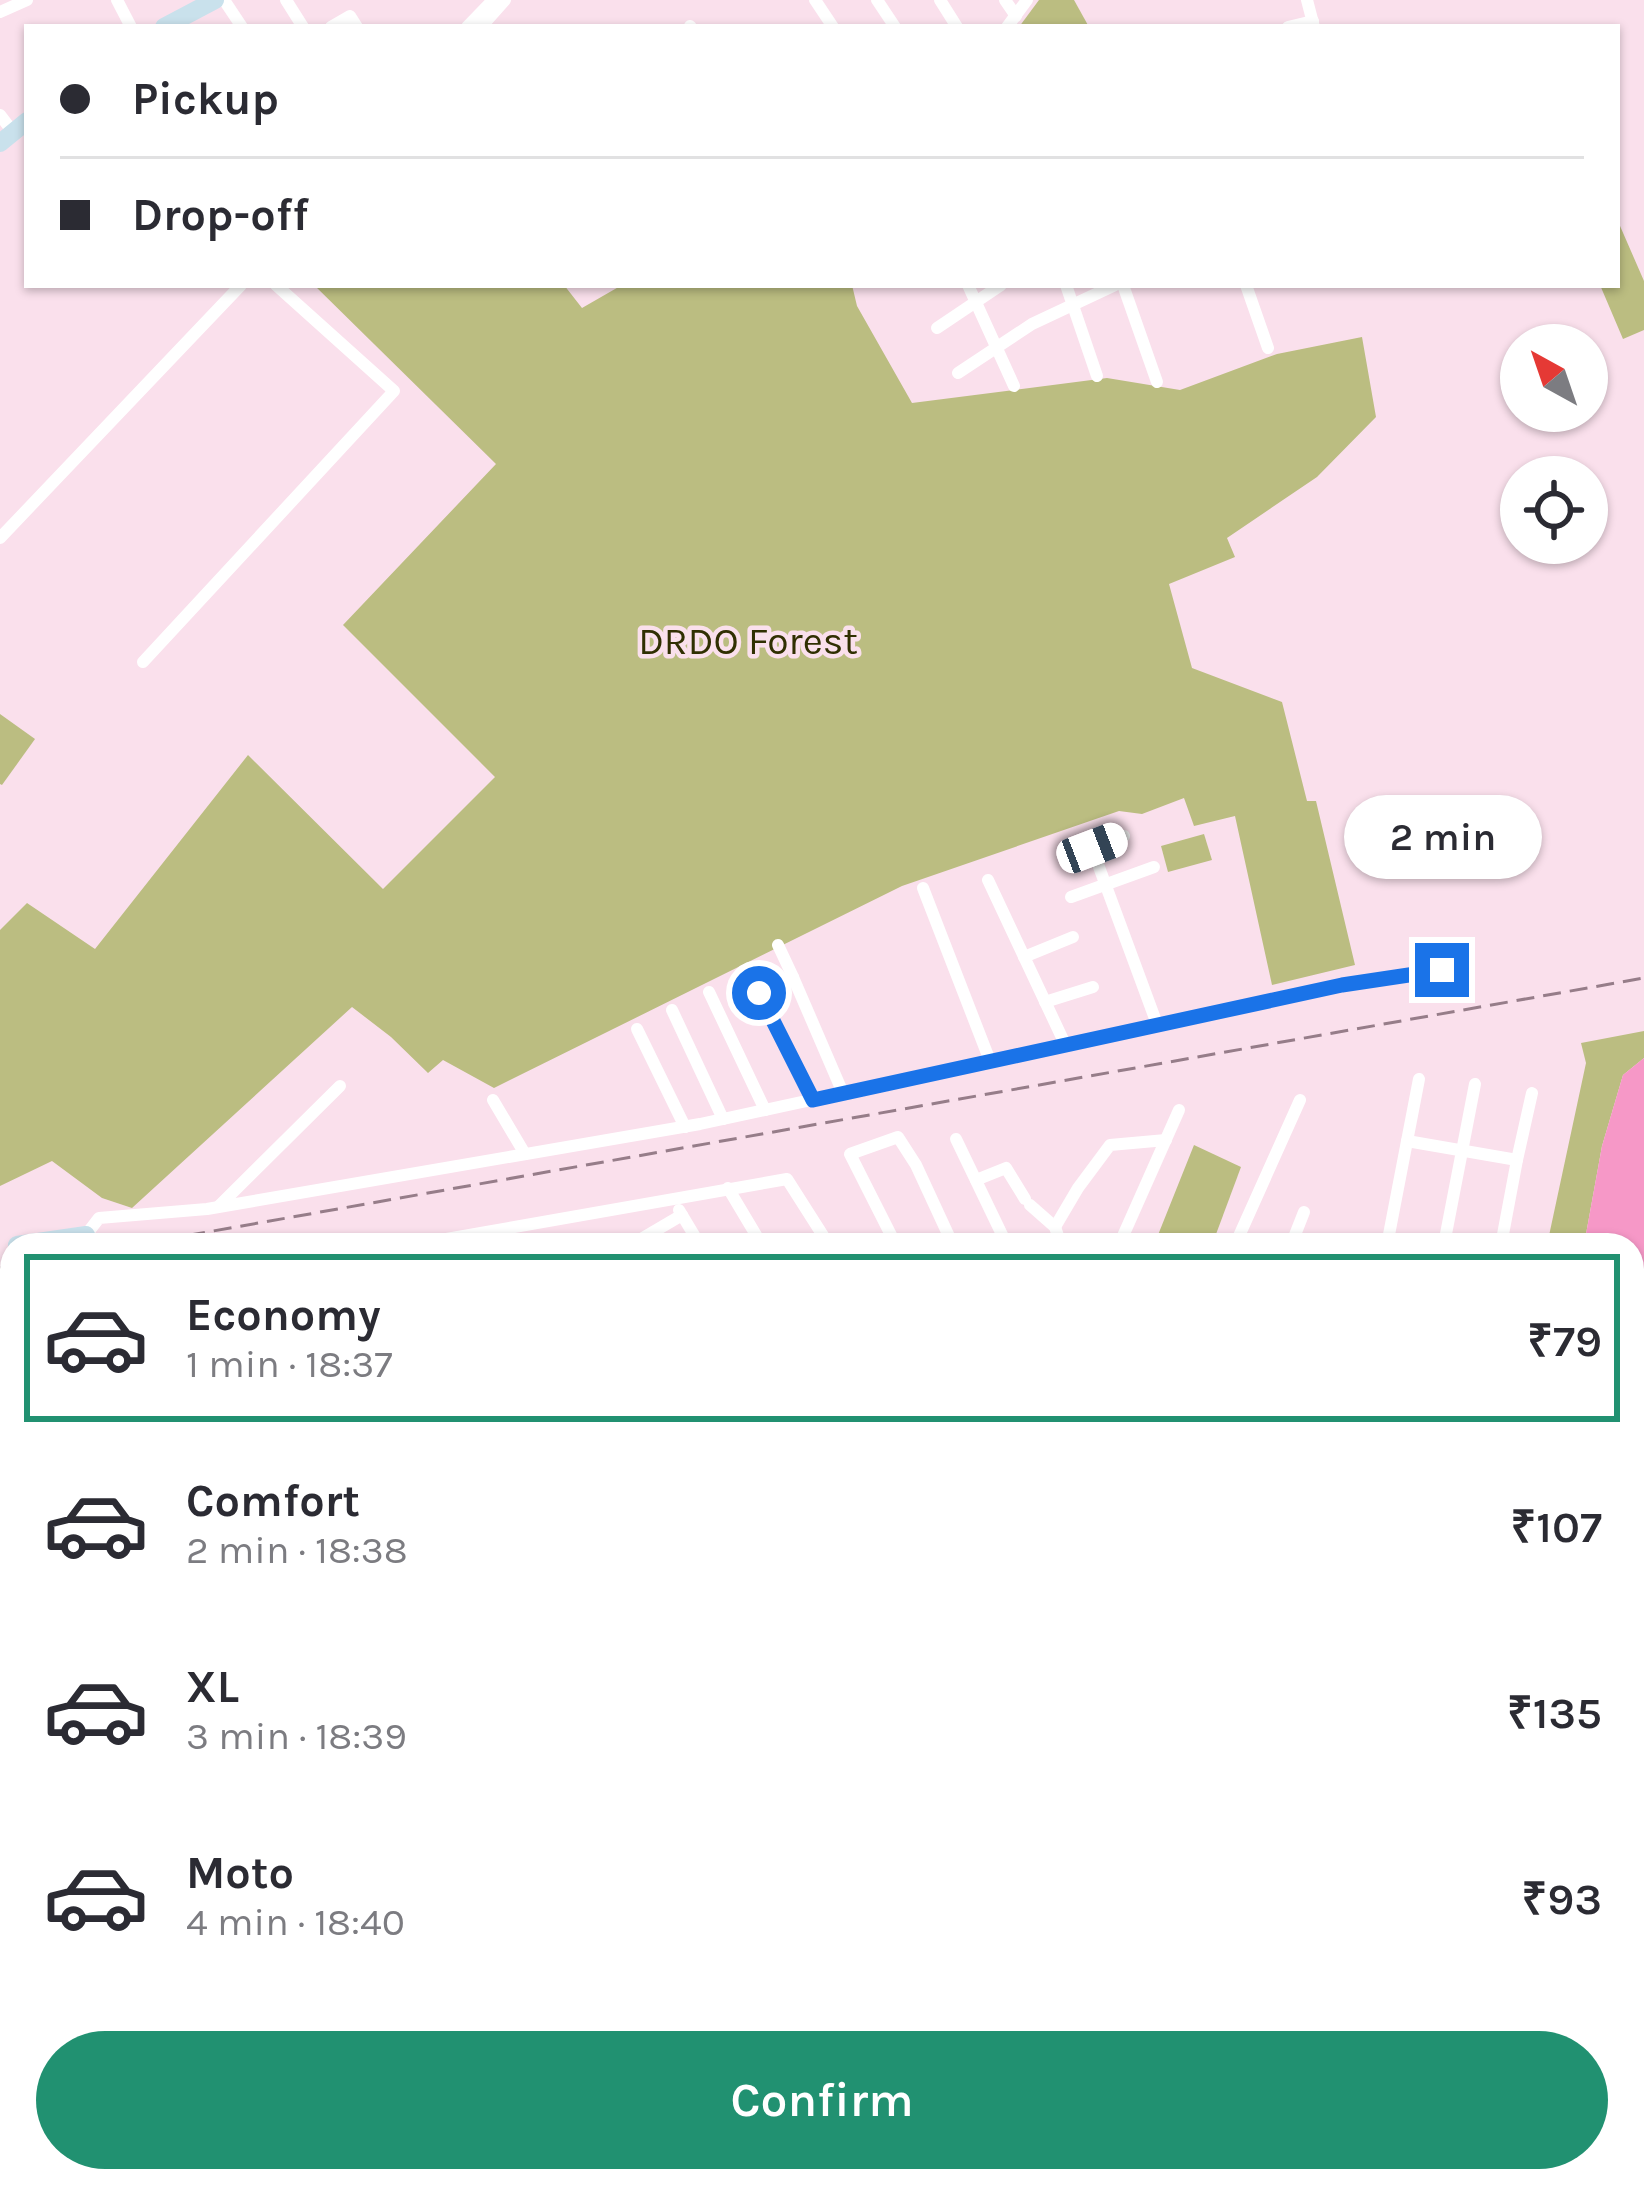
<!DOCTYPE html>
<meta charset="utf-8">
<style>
:root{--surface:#fff;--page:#f7f7f7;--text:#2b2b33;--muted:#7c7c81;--line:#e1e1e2;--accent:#219171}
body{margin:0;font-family:Karla,sans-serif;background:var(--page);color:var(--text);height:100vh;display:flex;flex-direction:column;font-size:45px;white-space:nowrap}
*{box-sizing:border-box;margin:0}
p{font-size:39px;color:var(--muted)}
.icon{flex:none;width:66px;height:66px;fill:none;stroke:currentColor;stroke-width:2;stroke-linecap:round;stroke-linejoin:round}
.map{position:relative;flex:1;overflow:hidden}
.details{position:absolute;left:0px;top:1233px;width:1644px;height:960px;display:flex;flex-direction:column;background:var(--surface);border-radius:36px 36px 0 0;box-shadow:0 3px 9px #0004}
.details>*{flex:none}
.banner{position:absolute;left:24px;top:24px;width:1596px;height:264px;border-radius:0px;box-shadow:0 3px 9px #0004;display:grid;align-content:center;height:264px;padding:0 36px;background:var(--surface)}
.needle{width:78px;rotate:320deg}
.tools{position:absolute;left:1500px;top:324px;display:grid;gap:24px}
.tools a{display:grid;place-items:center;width:108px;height:108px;border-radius:50%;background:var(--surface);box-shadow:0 3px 9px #0004;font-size:60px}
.end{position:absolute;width:54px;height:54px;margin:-27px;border:15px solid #1a73e8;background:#fff;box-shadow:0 0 0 6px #fff}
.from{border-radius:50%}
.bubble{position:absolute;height:84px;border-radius:42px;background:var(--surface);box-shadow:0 3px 9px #0004;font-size:39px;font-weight:600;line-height:84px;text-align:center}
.car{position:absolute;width:36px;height:72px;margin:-36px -18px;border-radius:15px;box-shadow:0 0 9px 3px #0007;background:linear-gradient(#fff 24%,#345 0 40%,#fff 0 76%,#345 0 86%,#fff 0)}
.banner b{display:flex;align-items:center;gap:42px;height:114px;font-size:45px}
.banner b+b{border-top:3px solid var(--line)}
.banner i{width:30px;height:30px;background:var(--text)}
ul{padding:21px 0 0;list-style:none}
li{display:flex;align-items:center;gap:36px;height:168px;margin:0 24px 18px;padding:0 12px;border:6px solid transparent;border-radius:0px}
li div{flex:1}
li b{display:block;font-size:45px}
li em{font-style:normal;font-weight:600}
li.active{border-color:var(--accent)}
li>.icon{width:108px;height:108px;stroke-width:1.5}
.cta{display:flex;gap:24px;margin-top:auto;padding:24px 36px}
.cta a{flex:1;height:138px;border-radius:72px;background:var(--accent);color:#fff;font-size:48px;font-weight:600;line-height:138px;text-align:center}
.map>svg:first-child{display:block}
.green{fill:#bbbd81}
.water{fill:#f698c7}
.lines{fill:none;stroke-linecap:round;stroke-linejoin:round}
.street{stroke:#fff;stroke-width:12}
.secondary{stroke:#c9e1ec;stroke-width:18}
.rail{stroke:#967d89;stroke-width:3;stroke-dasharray:18 9;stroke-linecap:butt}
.route{stroke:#1a73e8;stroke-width:15}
.labels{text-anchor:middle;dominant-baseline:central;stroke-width:9;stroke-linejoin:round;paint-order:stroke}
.park-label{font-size:39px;fill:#302f02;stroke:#fae0ec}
</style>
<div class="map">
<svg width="1644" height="2193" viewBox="0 0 1644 2193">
<rect width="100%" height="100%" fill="#fae0ec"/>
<g class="green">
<polygon points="1039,0 1074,0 1089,27 1019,27"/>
<polygon points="1617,219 1644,281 1644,330 1623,339 1600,285 1617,285"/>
<polygon points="314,285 564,285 582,308 622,285 852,285 857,306 912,403 1107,378 1180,390 1277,354 1362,337 1376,417 1317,477 1227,538 1235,557 1169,584 1192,668 1282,702 1307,801 1316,801 1355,965 1272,985 1235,816 1194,826 1184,798 1142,814 1119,811 902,886 494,1088 443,1060 428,1073 391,1037 352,1007 132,1208 102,1198 52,1161 0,1186 0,930 27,903 95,949 248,755 383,889 495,777 343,625 496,464"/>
<polygon points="0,714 35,739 2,785 0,784"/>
<polygon points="1204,834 1212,860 1168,872 1161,846"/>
<polygon points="1644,1031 1644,1058 1623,1075 1602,1146 1584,1245 1547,1245 1586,1063 1581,1043"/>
<polygon points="1194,1145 1241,1167 1212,1245 1154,1245"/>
<polygon points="254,2181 530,2181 535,2190 531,2193 257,2193"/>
</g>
<polygon class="water" points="1644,1058 1644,1830 1632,1822 1632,1245 1584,1245 1602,1146 1623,1075"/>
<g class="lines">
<g class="street">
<polyline points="117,0 131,27"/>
<polyline points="224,0 242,27"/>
<polyline points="286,0 303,27"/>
<polyline points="815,0 833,27"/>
<polyline points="877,0 895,27"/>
<polyline points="940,0 957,27"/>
<polyline points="1005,0 1016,16"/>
<polyline points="1307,0 1314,27"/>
<polyline points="0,12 27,0"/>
<polyline points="690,26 691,27"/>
<polyline points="331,27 350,16 357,27"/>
<polyline points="467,27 493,0"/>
<polyline points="481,27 505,0"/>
<polyline points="1007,27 1027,0"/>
<polyline points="1288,27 1313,21"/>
<polyline points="0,115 13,132"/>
<polyline points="968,285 1014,386"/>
<polyline points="1066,285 1097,376"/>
<polyline points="1123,285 1157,382"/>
<polyline points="1246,285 1268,348"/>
<polyline points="937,328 1001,285"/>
<polyline points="958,373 1032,324 1115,285"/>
<polyline points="0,538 241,285"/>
<polyline points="143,662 394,391 276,285"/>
<polyline points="1124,836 1092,848 1157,1024"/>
<polyline points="988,880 1065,1044"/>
<polyline points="923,888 990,1061"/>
<polyline points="1071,897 1154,867"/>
<polyline points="778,945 793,977 759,993 813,1099"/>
<polyline points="1024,957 1073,937"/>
<polyline points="793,977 843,1093"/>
<polyline points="709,992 765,1110"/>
<polyline points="1045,1002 1093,987"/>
<polyline points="672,1010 723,1119"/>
<polyline points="637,1029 685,1127"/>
<polyline points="493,1100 525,1154"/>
<polyline points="956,1139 1007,1245"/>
<polyline points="1407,1141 1517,1160 1532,1093"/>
<polyline points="976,1180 1006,1168 1025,1199"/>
<polyline points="728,1188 762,1245"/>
<polyline points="1030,1205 1055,1227 1061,1245"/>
<polyline points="219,1206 340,1086"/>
<polyline points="679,1210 700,1245"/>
<polyline points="1055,1227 1078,1188 1110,1145 1166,1140"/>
<polyline points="86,1235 99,1218 207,1209 700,1124 1342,985 1442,970"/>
<polyline points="1445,1239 1475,1084"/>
<polyline points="412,1245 787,1179 829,1245"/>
<polyline points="631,1245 682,1215"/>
<polyline points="896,1245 850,1154 898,1137 916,1165 953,1245"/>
<polyline points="1119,1245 1179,1110"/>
<polyline points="1235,1245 1300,1100"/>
<polyline points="1291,1245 1304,1212"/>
<polyline points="1387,1245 1419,1079"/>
<polyline points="1501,1245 1517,1160"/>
<polyline points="0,1444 12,1436"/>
<polyline points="0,1504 12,1498"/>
<polyline points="0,1555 12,1549"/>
<polyline points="0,1712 12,1702"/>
<polyline points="0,1748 12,1769"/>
<polyline points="0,1817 12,1813"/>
<polyline points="0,1883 12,1907"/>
<polyline points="1632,1998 1644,2051"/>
<polyline points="1632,2102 1644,2097"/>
<polyline points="1632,2148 1644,2144"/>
<polyline points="243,2181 246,2193"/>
<polyline points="939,2181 945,2193"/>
<polyline points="1061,2181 1067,2193"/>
<polyline points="1119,2181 1126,2193"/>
<polyline points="1178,2181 1183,2193"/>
<polyline points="1284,2181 1288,2193"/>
<polyline points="1480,2181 1485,2193"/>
<polyline points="168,2193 187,2185"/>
<polyline points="1009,2193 1032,2182"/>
<polyline points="1231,2193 1265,2181"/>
<polyline points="1497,2193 1533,2181"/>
</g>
<g class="secondary">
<polyline points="164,27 215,0"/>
<polyline points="0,143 27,121"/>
<polyline points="17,1245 86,1235 90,1245"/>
<polyline points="0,1289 12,1287"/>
<polyline points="0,1369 12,1388"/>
<polyline points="0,1628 12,1619"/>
<polyline points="749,2181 758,2193"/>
</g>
<g class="rail">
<polyline points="134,1245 1644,978"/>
<polyline points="0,1268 12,1266"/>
</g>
</g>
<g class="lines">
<polyline class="route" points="759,993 813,1100 1342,985 1442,970"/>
</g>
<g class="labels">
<g class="park-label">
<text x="748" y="641">DRDO Forest</text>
</g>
</g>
</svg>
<div class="tools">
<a><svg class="needle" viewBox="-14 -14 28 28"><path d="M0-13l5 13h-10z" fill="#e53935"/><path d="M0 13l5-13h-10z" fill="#7c7c81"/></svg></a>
<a><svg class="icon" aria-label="locate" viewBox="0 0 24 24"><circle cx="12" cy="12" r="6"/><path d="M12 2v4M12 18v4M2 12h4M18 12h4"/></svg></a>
</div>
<i class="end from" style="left:759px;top:993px"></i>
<i class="end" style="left:1442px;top:970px"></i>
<div class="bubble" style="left:1344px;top:795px;width:198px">2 min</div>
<i class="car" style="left:1092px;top:848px;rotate:69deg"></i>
<div class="banner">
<b><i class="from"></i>Pickup</b>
<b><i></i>Drop-off</b>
</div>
<section class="details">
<ul>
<li class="active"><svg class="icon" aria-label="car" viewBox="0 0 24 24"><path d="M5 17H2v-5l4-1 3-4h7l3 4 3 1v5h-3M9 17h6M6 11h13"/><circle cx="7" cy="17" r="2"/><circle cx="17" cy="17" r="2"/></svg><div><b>Economy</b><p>1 min · 18:37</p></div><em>₹79</em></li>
<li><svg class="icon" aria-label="car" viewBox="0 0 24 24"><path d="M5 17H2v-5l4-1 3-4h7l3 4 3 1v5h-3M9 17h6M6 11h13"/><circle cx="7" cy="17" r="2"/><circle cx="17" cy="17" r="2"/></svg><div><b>Comfort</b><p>2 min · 18:38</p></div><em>₹107</em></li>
<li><svg class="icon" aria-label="car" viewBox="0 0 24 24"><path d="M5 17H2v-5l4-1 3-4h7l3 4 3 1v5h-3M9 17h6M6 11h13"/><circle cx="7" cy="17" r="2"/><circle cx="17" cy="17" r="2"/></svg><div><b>XL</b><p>3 min · 18:39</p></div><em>₹135</em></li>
<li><svg class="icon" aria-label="car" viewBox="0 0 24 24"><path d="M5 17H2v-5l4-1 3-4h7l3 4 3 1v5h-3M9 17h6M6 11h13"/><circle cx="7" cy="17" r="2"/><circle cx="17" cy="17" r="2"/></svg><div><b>Moto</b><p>4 min · 18:40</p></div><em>₹93</em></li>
</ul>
<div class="cta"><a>Confirm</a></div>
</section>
</div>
